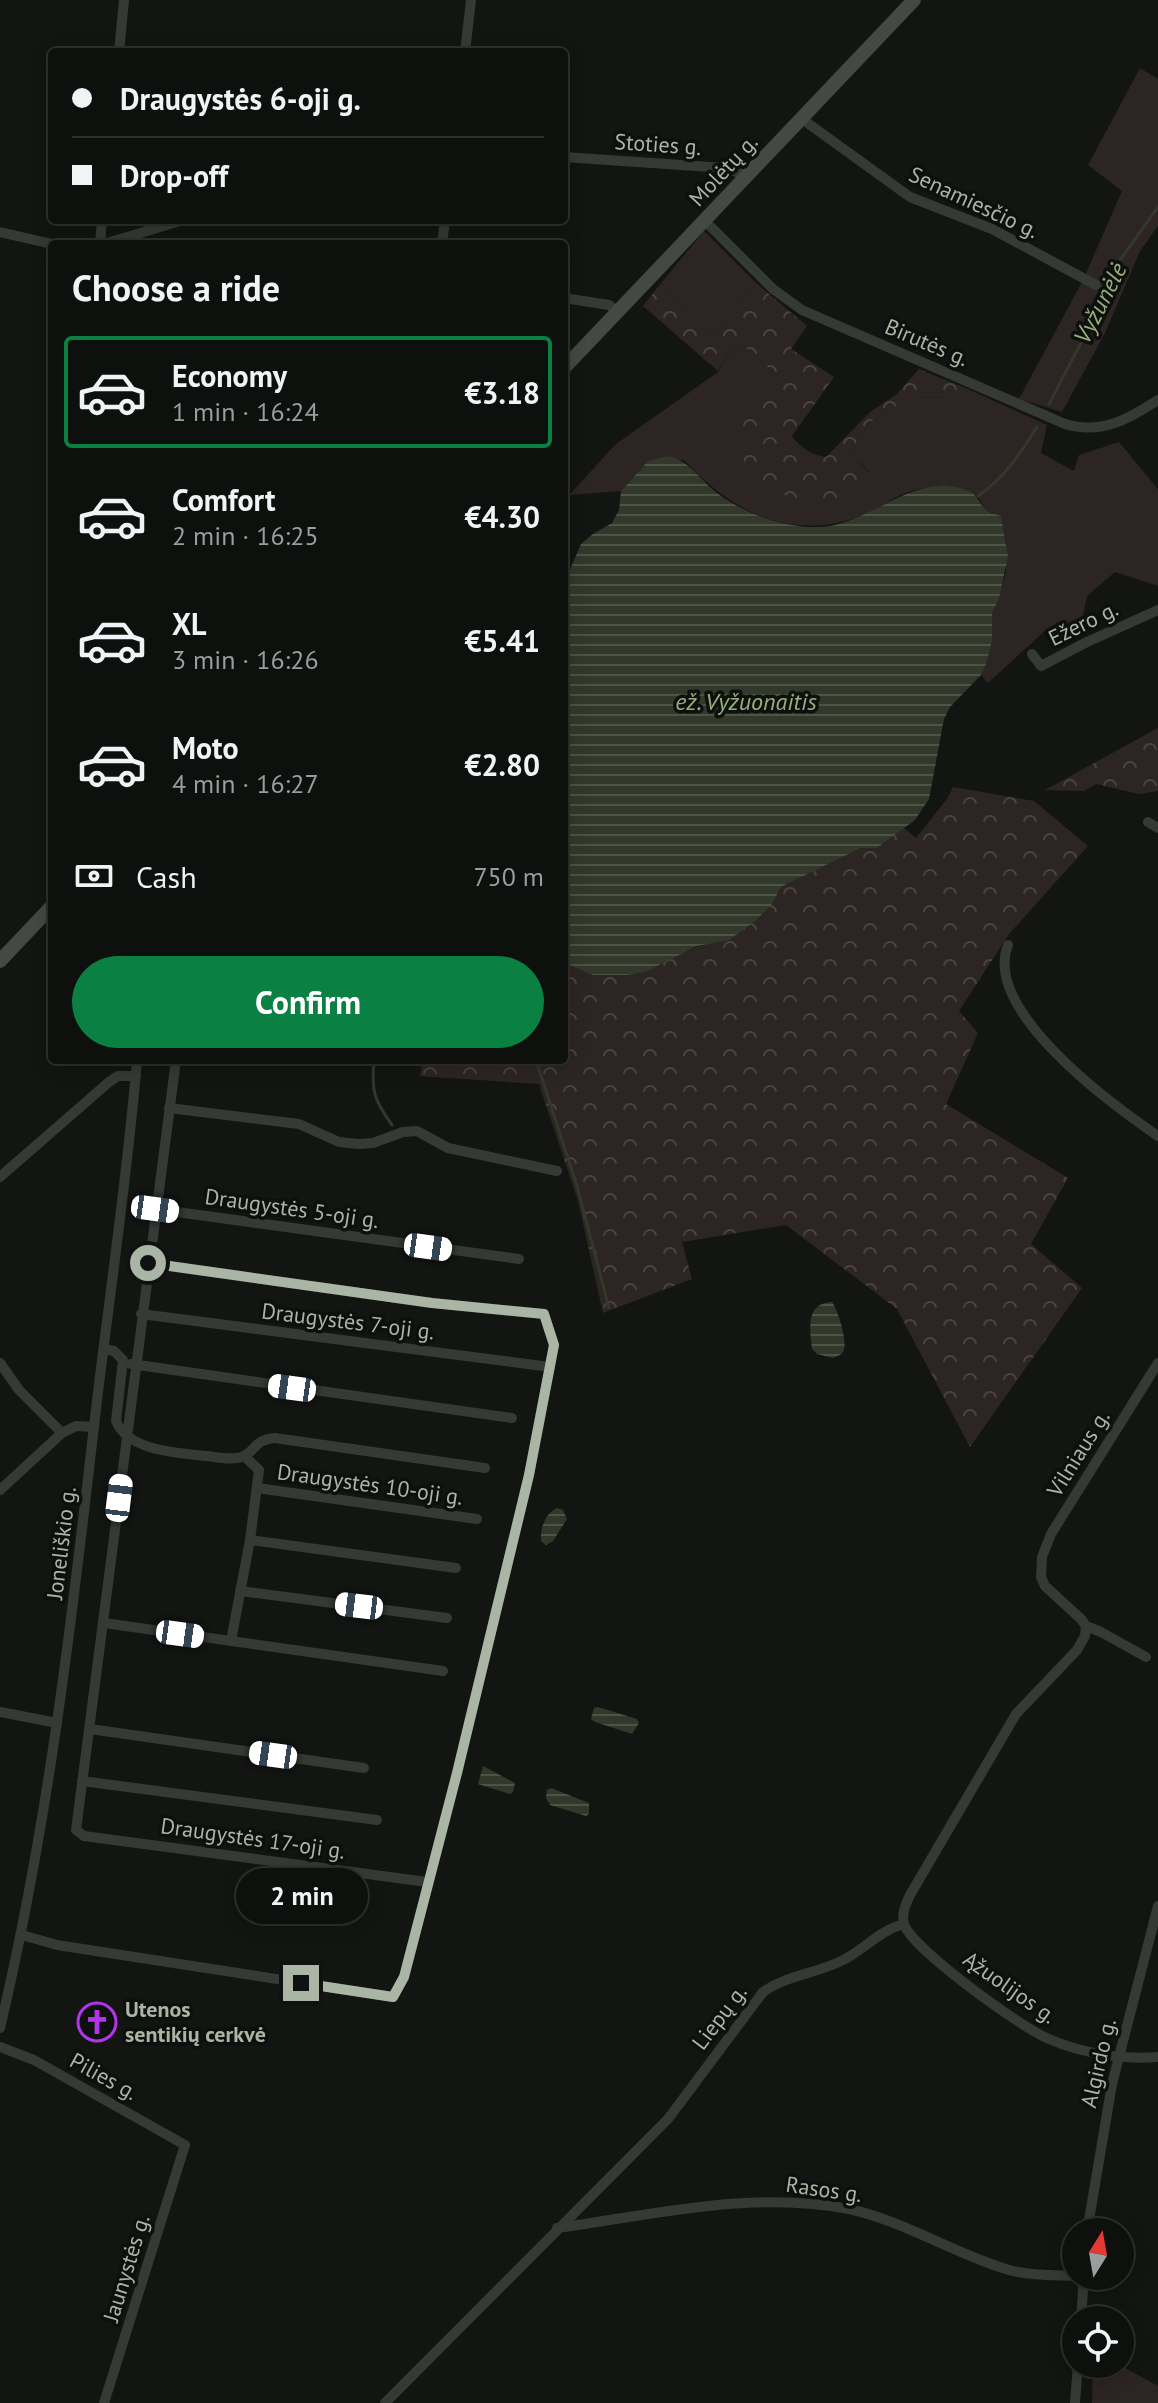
<!DOCTYPE html>
<meta charset="utf-8">
<style>
:root{--surface:#0e100e;--page:#1c1e1c;--text:#f1f3f6;--muted:#9b9d9e;--line:#2e302e;--accent:#0b8043}
body{margin:0;font-family:"PT Sans",sans-serif;background:var(--page);color:var(--text);height:100vh;display:flex;flex-direction:column;font-size:30px;white-space:nowrap}
*{box-sizing:border-box;margin:0}
p{font-size:26px;color:var(--muted)}
.icon{flex:none;width:44px;height:44px;fill:none;stroke:currentColor;stroke-width:2;stroke-linecap:round;stroke-linejoin:round}
.map{position:relative;flex:1;overflow:hidden}
.panel{position:absolute;left:48px;top:240px;width:520px;height:824px;display:flex;flex-direction:column;background:var(--surface);border-radius:8px;box-shadow:0 4px 20px #0003,0 0 0 2px var(--line)}
.panel>*{flex:none}
.guide{position:absolute;left:48px;top:48px;width:520px;height:176px;border-radius:8px;box-shadow:0 4px 20px #0003,0 0 0 2px var(--line);display:grid;align-content:center;height:176px;padding:0 24px;background:var(--surface)}
.needle{width:52px;rotate:11deg}
.tools{position:absolute;left:1062px;top:2218px;display:grid;gap:16px}
.tools a{display:grid;place-items:center;width:72px;height:72px;border-radius:50%;background:var(--surface);box-shadow:0 4px 20px #0003,0 0 0 2px var(--line);font-size:40px}
.end{position:absolute;width:36px;height:36px;margin:-18px;border:10px solid #aab5a5;background:#111;box-shadow:0 0 0 4px #111}
.from{border-radius:50%}
.bubble{position:absolute;height:56px;border-radius:28px;background:var(--surface);box-shadow:0 4px 20px #0003,0 0 0 2px var(--line);font-size:26px;font-weight:600;line-height:56px;text-align:center}
.car{position:absolute;width:24px;height:48px;margin:-24px -12px;border-radius:10px;box-shadow:0 0 6px 2px #0007;background:linear-gradient(#fff 24%,#345 0 40%,#fff 0 76%,#345 0 86%,#fff 0)}
.guide b{display:flex;align-items:center;gap:28px;height:76px;font-size:30px}
.guide b+b{border-top:2px solid var(--line)}
.guide i{width:20px;height:20px;background:var(--text)}
ul{padding:0;list-style:none}
li{display:flex;align-items:center;gap:24px;height:112px;margin:0 16px 12px;padding:0 8px;border:4px solid transparent;border-radius:8px}
li div{flex:1}
li b{display:block;font-size:30px}
li em{font-style:normal;font-weight:600}
li.current{border-color:var(--accent)}
li>.icon{width:72px;height:72px;stroke-width:1.5}
h2{padding:0 24px;font-size:36px;line-height:96px}
.pay{display:flex;align-items:center;gap:20px;height:88px;padding:0 24px;font-size:30px}
.pay p{margin-inline-start:auto}
.action{display:flex;gap:16px;margin-top:auto;padding:16px 24px}
.action a{flex:1;height:92px;border-radius:48px;background:var(--accent);color:#fff;font-size:32px;font-weight:600;line-height:92px;text-align:center}
.map>svg:first-child{display:block}
.grass{fill:#2d2524}
.forest{fill:url(#forest-crowns)}
.water{fill:url(#water-rules)}
.lines{fill:none;stroke-linecap:round;stroke-linejoin:round}
.stream{stroke:#32382a;stroke-width:3}
.street{stroke:#353a35;stroke-width:10}
.secondary{stroke:#444a43;stroke-width:14}
.route{stroke:#aab5a5;stroke-width:10}
.labels{text-anchor:middle;dominant-baseline:central;stroke-width:7;stroke-linejoin:round;paint-order:stroke}
.street-label{font-size:22px;fill:#aab5a5;stroke:#0e100e}
.poi-label{font-size:22px;font-weight:bold;fill:#aab5a5;stroke:#0e100e;text-anchor:start}
.water-label{font-size:24px;font-style:italic;fill:#97af7d;stroke:#0e100e}
</style>
<div class="map">
<svg width="1158" height="2403" viewBox="0 0 1158 2403">
<defs>
<pattern id="forest-crowns" width="20" height="18" patternUnits="userSpaceOnUse" patternTransform="scale(2)"><rect width="20" height="18" fill="#2d2524"/><path d="M2 6a3 3 0 1 1 6 0M12 15a3 3 0 1 1 6 0" fill="none" stroke="#494241"/></pattern>
<pattern id="water-rules" width="6" height="5" patternUnits="userSpaceOnUse" patternTransform="scale(2)"><rect width="6" height="5" fill="#32382a"/><path d="M0 2.5h6" fill="none" stroke="#4d5346"/></pattern>
</defs>
<rect width="100%" height="100%" fill="#131513"/>
<g class="grass">
<polygon points="1140,68 1158,79 1158,226 1140,251 1105,333 1062,412 1019,399 1083,280 1122,191 1088,165"/>
<polygon points="704,231 756,283 713,334 661,283"/>
<path d="M735,345L745,347L780,378L738,433L870,472L854,458L853,448L870,422L911,397L955,398L970,390L1047,425L1041,453L1074,471L1079,455L1119,442L1158,489V586L1115,572L1087,596L1082,621L1047,629L988,683L981,675L992,641V613L1006,573V544L1001,517L985,510L978,496C947,485 925,483 894,498C885,503 877,510 867,514C794,543 735,515 684,460L648,461L621,491L569,495L616,444L718,372Z"/>
<polygon points="1093,2364 1118,2364 1158,2386 1158,2403 1092,2403"/>
</g>
<g class="forest">
<path d="M661,283L713,334L756,283L807,326L791,349L834,377L792,436C800,448 812,455 826,457L870,412L897,394L919,369L970,390L956,398L911,397L870,422L853,448L854,458L877,480L874,488L824,504L792,499L761,482L745,465L738,433L739,419L780,378L745,347L735,345L718,371L643,306Z"/>
<polygon points="1158,728 1158,791 1139,794 1096,784 1084,791 1045,790"/>
<polygon points="953,787 1034,801 1088,846 1009,934 959,1011 978,1033 946,1104 1068,1178 1031,1244 1082,1288 970,1447 897,1309 786,1225 682,1242 692,1279 603,1313 578,1201 539,1084 420,1076 423,1060 564,1060 564,963 593,975 674,956 708,943 772,904 781,887 861,848 877,848 904,828 916,838 947,799"/>
</g>
<g class="water">
<path d="M669,456C691,462 700,480 717,493C743,513 783,527 815,527C868,529 914,468 968,491C978,495 978,501 984,508C988,513 995,514 1001,516L1008,557L999,598L992,613V641L986,664L981,675L950,707L944,719L929,799L915,820L877,848H861L781,887L772,904L755,921L729,940L697,946L645,972L627,975H593L564,963V583L581,544L593,534L612,523L619,510L621,491L648,461Z"/>
<path d="M832,1302C838,1310 847,1340 844,1350C842,1355 838,1356 833,1358L817,1354L812,1349C810,1329 805,1303 832,1302Z"/>
<path d="M557,1508L563,1510L567,1519L553,1541L546,1545L541,1541C540,1528 545,1514 557,1508Z"/>
<polygon points="598,1707 637,1719 639,1723 632,1734 595,1722 591,1719 594,1708"/>
<polygon points="483,1766 515,1783 513,1792 510,1794 478,1784"/>
<polygon points="551,1788 589,1803 589,1814 586,1816 550,1805 546,1798 547,1790"/>
</g>
<g class="lines">
<g class="stream">
<polyline points="1049,404 1093,320 1118,263 1158,207"/>
<path d="M978,496C1004,478 1020,454 1037,427"/>
<path d="M374,1060C371,1091 374,1100 392,1125"/>
<polyline points="536,1060 577,1186 609,1308"/>
</g>
<g class="street">
<polyline points="119,52 124,0"/>
<polyline points="465,52 471,0"/>
<polyline points="802,119 910,197 992,229 1096,285"/>
<polyline points="564,157 725,168 748,176"/>
<path d="M705,221L773,289L802,310L1065,424C1101,435 1129,419 1158,400"/>
<polyline points="0,232 52,244"/>
<polyline points="100,244 102,220"/>
<polyline points="104,244 183,220"/>
<polyline points="442,244 445,220"/>
<polyline points="564,298 609,305 618,312"/>
<polyline points="1032,654 1041,666 1087,642 1158,610"/>
<polyline points="1148,822 1158,828"/>
<path d="M1008,945C982,1010 1111,1104 1158,1136"/>
<polyline points="176,1060 76,1830 84,1836 427,1882"/>
<polyline points="169,1108 299,1124 339,1142 358,1144 373,1143 403,1132 417,1131 448,1148 557,1171"/>
<polyline points="0,1177 109,1082 118,1076 136,1076"/>
<polyline points="155,1209 519,1259"/>
<polyline points="141,1314 550,1367"/>
<path d="M104,1349L114,1351L123,1360L116,1421C128,1451 178,1453 206,1456C217,1457 234,1461 244,1456C259,1448 252,1441 275,1438L485,1468"/>
<polyline points="0,1363 19,1390 62,1433"/>
<polyline points="131,1364 512,1418"/>
<polyline points="257,1488 477,1519"/>
<polyline points="0,1490 62,1433 76,1426 94,1427"/>
<polyline points="250,1540 456,1568"/>
<polyline points="240,1591 447,1618"/>
<polyline points="104,1623 443,1671"/>
<path d="M1086,1626L1085,1636L1077,1650L1016,1714L910,1895C906,1904 901,1914 904,1924C911,1948 1023,2029 1049,2039C1081,2053 1123,2060 1158,2057"/>
<polyline points="231,1641 250,1540 259,1470 244,1456"/>
<polyline points="1146,1657 1101,1632 1086,1626 1081,1619 1045,1586 1041,1577 1042,1557 1051,1534 1158,1363"/>
<polyline points="0,1712 57,1723"/>
<polyline points="90,1729 364,1768"/>
<polyline points="82,1781 377,1820"/>
<polyline points="22,1935 57,1945 393,1997 404,1977 457,1773 529,1475 554,1345 544,1314 432,1303 148,1263"/>
<path d="M0,2028C47,1830 71,1628 94,1426C108,1304 127,1182 137,1060"/>
<polyline points="0,2047 34,2060 185,2145 104,2403"/>
<path d="M557,2228C652,2215 753,2190 849,2209C904,2221 955,2254 1009,2270C1031,2276 1054,2275 1076,2276"/>
<polyline points="1087,2232 1112,2084 1158,1906"/>
<polyline points="1081,2320 1084,2276"/>
<path d="M385,2403L668,2119L763,1992C788,1974 818,1974 845,1959C866,1948 880,1930 904,1924"/>
<polyline points="1075,2403 1078,2364"/>
</g>
<g class="secondary">
<polyline points="564,368 914,0"/>
<polyline points="0,961 52,906"/>
</g>
</g>
<g class="lines">
<polyline class="route" points="148,1263 432,1303 544,1314 554,1345 529,1475 457,1773 404,1977 393,1997 301,1983"/>
</g>
<defs>
<g id="church-ring" transform="scale(2)"><circle r="9.5" fill="#0e100e" stroke="#b234ec" stroke-width="1.5"/><path d="M-1.2-6h2.4v3.5h3.3v2.4h-3.3V6h-2.4V-.1h-3.3v-2.4h3.3Z" fill="#b234ec"/></g>
</defs>
<g fill-rule="evenodd">
<use href="#church-ring" x="97" y="2022"/>
</g>
<g class="labels">
<g class="street-label">
<text transform="translate(658 144) rotate(4)">Stoties g.</text>
<text transform="translate(723 170) rotate(-47)">Molėtų g.</text>
<text transform="translate(974 202) rotate(25)">Senamiesčio g.</text>
<text transform="translate(927 342) rotate(23)">Birutės g.</text>
<text transform="translate(1083 623) rotate(-26)">Ežero g.</text>
<text transform="translate(292 1208) rotate(8)">Draugystės 5-oji g.</text>
<text transform="translate(348 1321) rotate(7)">Draugystės 7-oji g.</text>
<text transform="translate(1078 1453) rotate(-58)">Vilniaus g.</text>
<text transform="translate(370 1484) rotate(8)">Draugystės 10-oji g.</text>
<text transform="translate(61 1543) rotate(-83)">Joneliškio g.</text>
<text transform="translate(253 1838) rotate(8)">Draugystės 17-oji g.</text>
<text transform="translate(1010 1987) rotate(35)">Ąžuolijos g.</text>
<text transform="translate(719 2017) rotate(-53)">Liepų g.</text>
<text transform="translate(1098 2063) rotate(-77)">Algirdo g.</text>
<text transform="translate(104 2076) rotate(29)">Pilies g.</text>
<text transform="translate(824 2189) rotate(8)">Rasos g.</text>
<text transform="translate(126 2268) rotate(-73)">Jaunystės g.</text>
</g>
<g class="poi-label">
<text x="125" y="2009">Utenos<tspan x="125" dy="25">sentikių cerkvė</tspan></text>
</g>
<g class="water-label">
<text transform="translate(1100 303) rotate(-63)">Vyžunėlė</text>
<text x="746" y="701">ež. Vyžuonaitis</text>
</g>
</g>
</svg>
<div class="tools">
<a><svg class="needle" viewBox="-14 -14 28 28"><path d="M0-13l5 13h-10z" fill="#e53935"/><path d="M0 13l5-13h-10z" fill="#9b9d9e"/></svg></a>
<a><svg class="icon" aria-label="locate" viewBox="0 0 24 24"><circle cx="12" cy="12" r="6"/><path d="M12 2v4M12 18v4M2 12h4M18 12h4"/></svg></a>
</div>
<i class="end from" style="left:148px;top:1263px"></i>
<i class="end" style="left:301px;top:1983px"></i>
<div class="bubble" style="left:236px;top:1868px;width:132px">2 min</div>
<i class="car" style="left:155px;top:1209px;rotate:98deg"></i>
<i class="car" style="left:428px;top:1247px;rotate:98deg"></i>
<i class="car" style="left:292px;top:1388px;rotate:278deg"></i>
<i class="car" style="left:119px;top:1498px;rotate:7deg"></i>
<i class="car" style="left:359px;top:1606px;rotate:277deg"></i>
<i class="car" style="left:180px;top:1634px;rotate:98deg"></i>
<i class="car" style="left:273px;top:1755px;rotate:278deg"></i>
<div class="guide">
<b><i class="from"></i>Draugystės 6-oji g.</b>
<b><i></i>Drop-off</b>
</div>
<section class="panel">
<h2>Choose a ride</h2>
<ul>
<li class="current"><svg class="icon" aria-label="car" viewBox="0 0 24 24"><path d="M5 17H2v-5l4-1 3-4h7l3 4 3 1v5h-3M9 17h6M6 11h13"/><circle cx="7" cy="17" r="2"/><circle cx="17" cy="17" r="2"/></svg><div><b>Economy</b><p>1 min · 16:24</p></div><em>€3.18</em></li>
<li><svg class="icon" aria-label="car" viewBox="0 0 24 24"><path d="M5 17H2v-5l4-1 3-4h7l3 4 3 1v5h-3M9 17h6M6 11h13"/><circle cx="7" cy="17" r="2"/><circle cx="17" cy="17" r="2"/></svg><div><b>Comfort</b><p>2 min · 16:25</p></div><em>€4.30</em></li>
<li><svg class="icon" aria-label="car" viewBox="0 0 24 24"><path d="M5 17H2v-5l4-1 3-4h7l3 4 3 1v5h-3M9 17h6M6 11h13"/><circle cx="7" cy="17" r="2"/><circle cx="17" cy="17" r="2"/></svg><div><b>XL</b><p>3 min · 16:26</p></div><em>€5.41</em></li>
<li><svg class="icon" aria-label="car" viewBox="0 0 24 24"><path d="M5 17H2v-5l4-1 3-4h7l3 4 3 1v5h-3M9 17h6M6 11h13"/><circle cx="7" cy="17" r="2"/><circle cx="17" cy="17" r="2"/></svg><div><b>Moto</b><p>4 min · 16:27</p></div><em>€2.80</em></li>
</ul>
<div class="pay"><svg class="icon" aria-label="cash" viewBox="0 0 24 24"><path d="M3 7h18v10H3z"/><circle cx="12" cy="12" r="2"/></svg>Cash<p>750 m</p></div>
<div class="action"><a>Confirm</a></div>
</section>
</div>
